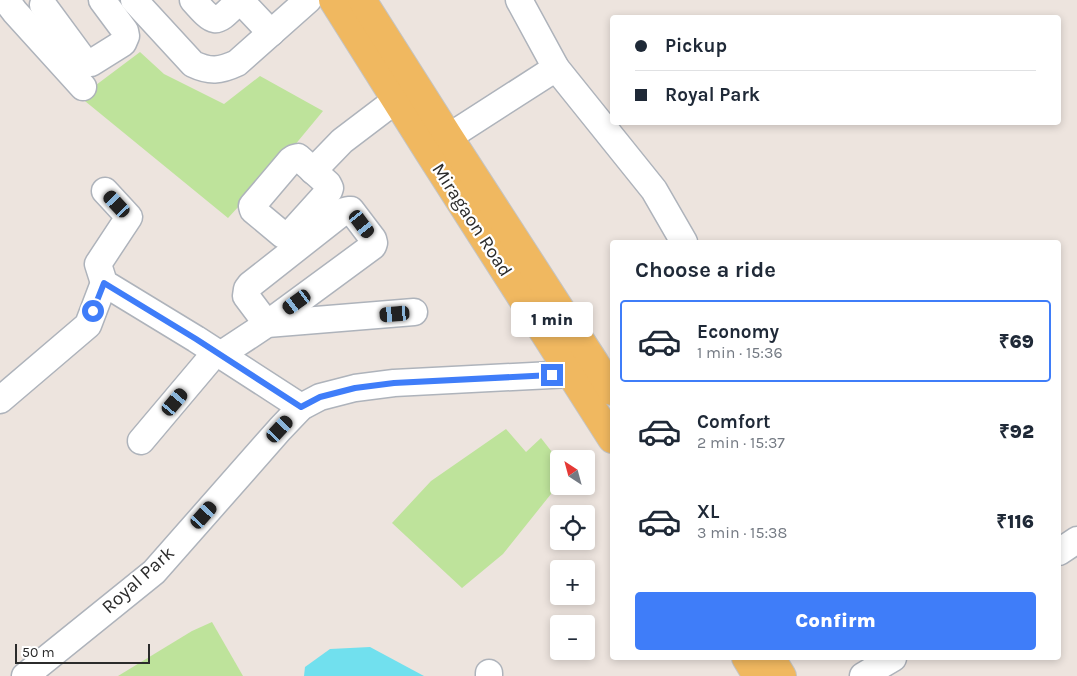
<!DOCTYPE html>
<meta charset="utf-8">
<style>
:root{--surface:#fff;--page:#f2f2f3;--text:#1f2937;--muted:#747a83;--line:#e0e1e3;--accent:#3f7df9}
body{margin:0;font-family:Karla,sans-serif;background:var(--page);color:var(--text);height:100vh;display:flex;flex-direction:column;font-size:19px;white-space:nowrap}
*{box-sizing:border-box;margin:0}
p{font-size:16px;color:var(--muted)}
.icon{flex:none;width:28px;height:28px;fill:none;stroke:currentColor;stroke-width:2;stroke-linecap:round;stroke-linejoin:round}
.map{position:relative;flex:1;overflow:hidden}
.panel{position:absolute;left:610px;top:240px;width:451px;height:420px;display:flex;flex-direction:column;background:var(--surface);border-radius:5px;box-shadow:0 2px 8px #0003}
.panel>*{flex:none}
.top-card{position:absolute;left:610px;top:15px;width:451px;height:110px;border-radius:5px;box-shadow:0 2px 8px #0003;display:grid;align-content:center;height:110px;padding:0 25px;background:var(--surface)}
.needle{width:32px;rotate:324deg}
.controls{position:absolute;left:550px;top:450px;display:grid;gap:10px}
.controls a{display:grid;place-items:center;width:45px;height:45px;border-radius:5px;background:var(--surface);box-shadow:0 2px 8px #0003;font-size:25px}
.scale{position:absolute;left:15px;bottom:12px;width:135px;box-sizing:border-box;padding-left:5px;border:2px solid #2b2b2b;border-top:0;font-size:14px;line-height:18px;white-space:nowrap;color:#2b2b2b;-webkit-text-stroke:4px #fff;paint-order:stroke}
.end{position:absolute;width:22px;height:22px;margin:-11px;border:6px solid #3f7df9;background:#fff;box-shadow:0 0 0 2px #fff}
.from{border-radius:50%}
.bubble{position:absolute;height:35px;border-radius:5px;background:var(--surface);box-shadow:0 2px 8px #0003;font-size:16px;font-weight:800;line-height:35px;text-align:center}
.car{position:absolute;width:15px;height:30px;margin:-15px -8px;border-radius:6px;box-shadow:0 0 4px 1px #0007;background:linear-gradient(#222 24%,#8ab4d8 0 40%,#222 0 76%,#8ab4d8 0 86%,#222 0)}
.top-card b{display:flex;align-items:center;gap:18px;height:48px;font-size:19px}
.top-card b+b{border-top:1px solid var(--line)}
.top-card i{width:12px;height:12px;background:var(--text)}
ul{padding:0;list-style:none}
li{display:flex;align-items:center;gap:15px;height:82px;margin:0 10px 8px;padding:0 15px;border:2px solid transparent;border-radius:5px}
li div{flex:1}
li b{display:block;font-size:19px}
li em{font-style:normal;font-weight:800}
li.current{border-color:var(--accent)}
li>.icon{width:45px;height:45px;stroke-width:1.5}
h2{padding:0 25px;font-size:22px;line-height:60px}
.button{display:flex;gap:10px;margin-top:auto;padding:10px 25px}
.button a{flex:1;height:58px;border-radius:5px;background:var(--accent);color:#fff;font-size:20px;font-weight:800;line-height:58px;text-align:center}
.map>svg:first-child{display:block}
.green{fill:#bee39b}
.water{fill:#71e0ee}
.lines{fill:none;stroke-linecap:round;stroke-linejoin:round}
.minor-casing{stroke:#aeb3bb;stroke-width:29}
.major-casing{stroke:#c4c4c4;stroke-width:30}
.minor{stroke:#fff;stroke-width:26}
.major{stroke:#f0b860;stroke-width:28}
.route{stroke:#3f7df9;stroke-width:6}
.labels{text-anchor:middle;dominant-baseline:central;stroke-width:4.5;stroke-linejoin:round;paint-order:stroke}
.street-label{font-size:19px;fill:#2b2b2b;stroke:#fff}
</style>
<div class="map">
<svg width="1077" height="676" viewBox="0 0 1077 676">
<rect width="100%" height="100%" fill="#ede4de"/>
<g class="green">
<polygon points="140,52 164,74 224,104 260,76 323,111 294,146 228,218 80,97"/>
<polygon points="506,429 526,452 541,438 559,461 559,484 503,554 462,588 392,523 431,481"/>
<polygon points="212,622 243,676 118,676 192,631"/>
</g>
<polygon class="water" points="370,647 424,676 304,676 305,667 330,649"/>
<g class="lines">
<g class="minor-casing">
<g id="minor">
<polyline points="6,0 15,12 83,87"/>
<path d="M134,0L193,64C210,72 220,71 237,63L308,0"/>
<path d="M193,0C217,27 215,24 240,0"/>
<polyline points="240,0 271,33"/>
<polyline points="519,0 556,68 654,190 684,242"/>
<polyline points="43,5 85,62 91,63 123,43 126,36 125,31 102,0"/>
<polyline points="430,149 556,68"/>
<polygon points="298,157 328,184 330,188 329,191 292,232 286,236 283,235 253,210 252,206 291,160 294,158"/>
<polyline points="313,171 342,141 396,100"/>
<polyline points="105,191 129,217 98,264 104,283 196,339 301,407"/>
<polygon points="348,210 351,210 373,239 374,243 373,246 267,324 246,296 247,289 250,285 344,211"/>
<polyline points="220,355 267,324 414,312"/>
<polyline points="0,400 88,325 104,283"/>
<polyline points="141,441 216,352"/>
<polyline points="1059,552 1077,540"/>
<polyline points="489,673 489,676"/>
<polyline points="25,676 154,572 280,429 301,407 320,397 355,388 394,383 571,374 588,366"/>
<polyline points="863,676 893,658"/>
</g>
</g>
<g class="major-casing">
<g id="major">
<polyline points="333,0 428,151 612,439"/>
<polyline points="362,0 449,137 595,363 612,391"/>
<polyline points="746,658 757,676"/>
<polyline points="771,658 782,676"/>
</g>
</g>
<use href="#minor" class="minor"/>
<use href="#major" class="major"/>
</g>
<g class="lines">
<polyline class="route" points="93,311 104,283 196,339 301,407 320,397 355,388 394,383 552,375"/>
</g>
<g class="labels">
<g class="street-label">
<text transform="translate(472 220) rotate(57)">Miragaon Road</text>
<text transform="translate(138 580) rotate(-42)">Royal Park</text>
</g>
</g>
</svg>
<div class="controls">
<a><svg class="needle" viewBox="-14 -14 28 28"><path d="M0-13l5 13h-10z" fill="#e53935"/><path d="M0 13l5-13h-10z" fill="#747a83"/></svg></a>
<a><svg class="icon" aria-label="locate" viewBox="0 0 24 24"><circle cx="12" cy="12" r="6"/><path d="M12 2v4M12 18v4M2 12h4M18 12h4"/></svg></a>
<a>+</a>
<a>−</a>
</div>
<div class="scale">50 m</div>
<i class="end from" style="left:93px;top:311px"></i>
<i class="end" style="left:552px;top:375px"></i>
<div class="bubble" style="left:511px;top:302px;width:82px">1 min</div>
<i class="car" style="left:117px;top:204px;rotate:317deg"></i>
<i class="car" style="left:362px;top:224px;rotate:143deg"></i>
<i class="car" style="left:297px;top:302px;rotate:234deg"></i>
<i class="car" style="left:395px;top:314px;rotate:265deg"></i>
<i class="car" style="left:175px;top:402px;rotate:40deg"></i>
<i class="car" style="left:280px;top:429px;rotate:43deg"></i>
<i class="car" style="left:204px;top:515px;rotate:42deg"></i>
<div class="top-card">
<b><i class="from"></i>Pickup</b>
<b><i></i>Royal Park</b>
</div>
<section class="panel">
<h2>Choose a ride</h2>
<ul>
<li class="current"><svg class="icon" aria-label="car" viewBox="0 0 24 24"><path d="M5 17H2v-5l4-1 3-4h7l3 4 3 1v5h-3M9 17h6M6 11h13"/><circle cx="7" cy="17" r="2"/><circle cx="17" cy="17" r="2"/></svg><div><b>Economy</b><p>1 min · 15:36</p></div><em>₹69</em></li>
<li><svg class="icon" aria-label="car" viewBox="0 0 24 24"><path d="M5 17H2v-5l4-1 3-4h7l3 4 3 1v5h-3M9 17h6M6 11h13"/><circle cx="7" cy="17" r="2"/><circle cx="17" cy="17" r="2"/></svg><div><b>Comfort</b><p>2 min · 15:37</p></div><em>₹92</em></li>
<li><svg class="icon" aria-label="car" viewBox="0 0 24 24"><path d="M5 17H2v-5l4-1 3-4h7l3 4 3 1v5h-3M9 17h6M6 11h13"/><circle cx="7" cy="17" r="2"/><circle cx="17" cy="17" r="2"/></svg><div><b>XL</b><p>3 min · 15:38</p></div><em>₹116</em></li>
</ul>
<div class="button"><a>Confirm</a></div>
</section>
</div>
